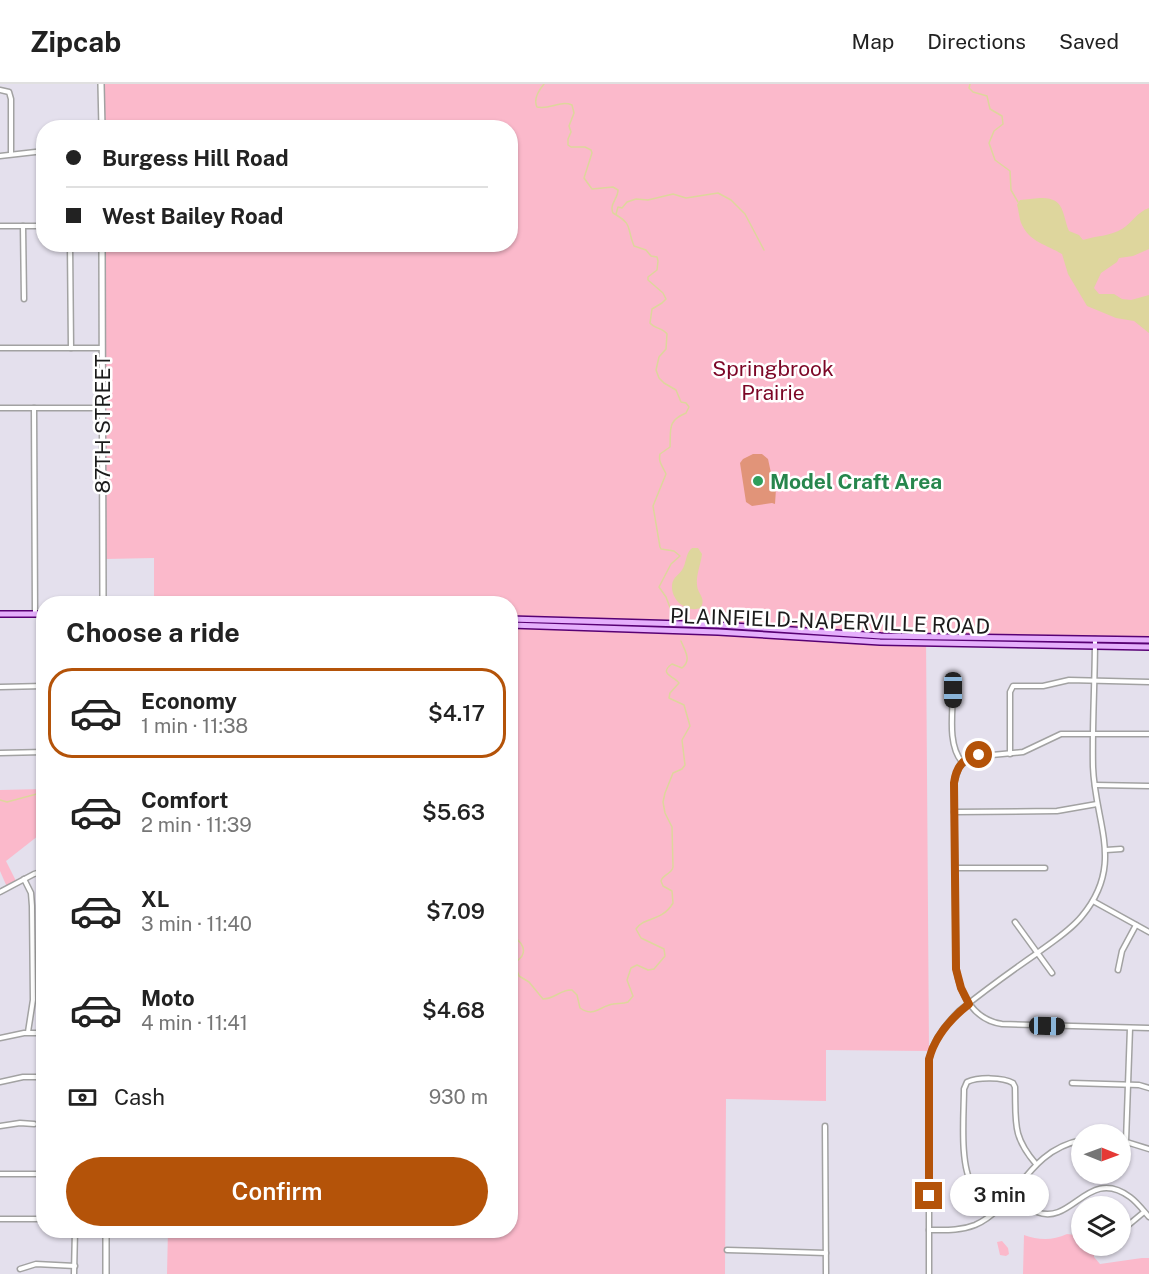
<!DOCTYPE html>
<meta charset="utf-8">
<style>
:root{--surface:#fff;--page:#f6f6f6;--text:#222;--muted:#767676;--line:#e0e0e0;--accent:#b45309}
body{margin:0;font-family:"Public Sans",sans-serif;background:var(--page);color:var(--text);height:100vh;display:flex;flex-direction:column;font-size:22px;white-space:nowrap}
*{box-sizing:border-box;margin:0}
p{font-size:20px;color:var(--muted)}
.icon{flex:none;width:33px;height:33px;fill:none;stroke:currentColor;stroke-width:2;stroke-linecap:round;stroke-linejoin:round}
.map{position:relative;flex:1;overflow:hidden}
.drawer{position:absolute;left:36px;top:512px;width:482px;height:642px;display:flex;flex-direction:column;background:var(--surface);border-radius:24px;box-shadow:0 2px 4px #0004}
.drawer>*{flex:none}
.hud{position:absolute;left:36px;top:36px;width:482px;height:132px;border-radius:24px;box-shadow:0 2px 4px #0004;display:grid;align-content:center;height:132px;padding:0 30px;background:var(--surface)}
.needle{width:39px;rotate:91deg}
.tools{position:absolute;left:1071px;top:1040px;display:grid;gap:12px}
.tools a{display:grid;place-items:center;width:60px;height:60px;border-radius:50%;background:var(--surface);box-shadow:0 2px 4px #0004;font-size:30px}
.end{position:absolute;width:27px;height:27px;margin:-14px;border:8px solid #b45309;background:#fff;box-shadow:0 0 0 3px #fff}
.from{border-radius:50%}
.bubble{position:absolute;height:42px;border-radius:21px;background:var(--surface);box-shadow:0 2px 4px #0004;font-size:20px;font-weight:600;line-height:42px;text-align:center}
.car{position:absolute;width:18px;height:36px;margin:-18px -9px;border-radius:8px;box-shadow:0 0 4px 2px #0007;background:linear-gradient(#222 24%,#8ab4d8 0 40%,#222 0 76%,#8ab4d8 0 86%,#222 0)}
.hud b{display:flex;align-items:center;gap:21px;height:57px;font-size:22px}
.hud b+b{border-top:2px solid var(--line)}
.hud i{width:15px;height:15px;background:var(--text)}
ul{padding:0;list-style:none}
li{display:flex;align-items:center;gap:18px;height:90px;margin:0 12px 9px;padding:0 18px;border:3px solid transparent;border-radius:24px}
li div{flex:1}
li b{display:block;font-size:22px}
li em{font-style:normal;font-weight:600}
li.selected{border-color:var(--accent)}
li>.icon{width:54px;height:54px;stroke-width:1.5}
h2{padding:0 30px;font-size:27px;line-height:72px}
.pay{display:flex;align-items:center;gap:15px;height:66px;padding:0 30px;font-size:22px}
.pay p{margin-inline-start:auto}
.cta{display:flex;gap:12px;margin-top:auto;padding:12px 30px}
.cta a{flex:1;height:69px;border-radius:36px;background:var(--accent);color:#fff;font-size:24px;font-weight:600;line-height:69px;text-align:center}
header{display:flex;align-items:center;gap:36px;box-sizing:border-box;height:84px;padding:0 30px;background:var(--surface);border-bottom:2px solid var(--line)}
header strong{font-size:28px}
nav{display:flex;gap:33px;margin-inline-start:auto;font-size:21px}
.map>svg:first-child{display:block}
.grass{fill:#eba2e0}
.park{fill:#fbb9cb}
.pitch{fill:#e19479}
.water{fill:#ded69d}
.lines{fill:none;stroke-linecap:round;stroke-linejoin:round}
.stream{stroke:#ded69d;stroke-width:1.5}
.minor-casing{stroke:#a2a2a2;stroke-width:7}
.tertiary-casing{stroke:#a2a2a2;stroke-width:8}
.secondary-casing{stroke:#580074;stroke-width:8}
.minor{stroke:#fff;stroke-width:4}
.tertiary{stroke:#fff;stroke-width:5}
.secondary{stroke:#e5affc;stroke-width:5}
.route{stroke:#b45309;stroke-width:8}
.leisure-dot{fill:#2e9e5b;stroke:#fff;stroke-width:2}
.labels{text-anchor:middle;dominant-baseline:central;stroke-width:5;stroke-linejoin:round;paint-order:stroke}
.park-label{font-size:21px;fill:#7c0626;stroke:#fff}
.street-label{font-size:21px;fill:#1b1b1b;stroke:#fff}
.leisure-label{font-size:21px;font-weight:bold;fill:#27864d;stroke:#fff;text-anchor:start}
</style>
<header>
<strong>Zipcab</strong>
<nav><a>Map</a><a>Directions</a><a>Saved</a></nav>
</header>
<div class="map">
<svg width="1149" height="1190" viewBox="0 0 1149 1190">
<rect width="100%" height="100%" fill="#e4e0ed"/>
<polygon class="grass" points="889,554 1087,557 1087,560 889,556"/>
<g class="park">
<polygon points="102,0 1149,0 1149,554 926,551 929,967 826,966 826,1017 726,1015 725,1190 167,1190 168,1146 510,1146 510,519 154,519 154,474 105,475 102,161 510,160 510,44 102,43"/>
<polygon points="43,705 43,748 6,777 16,797 7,803 0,787 0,706"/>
<path d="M1067,1150L1075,1151L1081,1156L1082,1161H1086L1094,1168V1173L1100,1180L1142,1174H1149V1190H1023L1024,1151C1038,1156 1052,1157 1067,1150Z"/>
<polygon points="1002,1157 1008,1164 1009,1170 1006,1172 1000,1171 997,1158"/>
</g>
<polygon class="pitch" points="753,370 762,370 768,375 774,403 776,405 775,420 772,419 752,422 746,418 740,379 743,375"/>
<g class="water">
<path d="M1040,114C1065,113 1062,130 1069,147L1079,151L1083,156C1095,152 1111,152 1122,145C1132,139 1137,128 1149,124V165L1133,172L1119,174L1117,178L1101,189L1094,204L1099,210H1114L1122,215L1131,216L1149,211V249L1134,237L1116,234L1087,222L1068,190L1062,170C1047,161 1030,158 1022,141C1019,135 1019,127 1017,121L1020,116Z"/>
<path d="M692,464H698L702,470C701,480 696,490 697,501C698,511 706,513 701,524C687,529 671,517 672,501C673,493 678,492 682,486C687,478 685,470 692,464Z"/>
</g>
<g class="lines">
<g class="stream">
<path d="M544,0C539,6 533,15 537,23C550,26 560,16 572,21L574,29L569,42L571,48L568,55V61L571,63H585L591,66L592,69L584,94L592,105L613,103L618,106C618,115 609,120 613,129C634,141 626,143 634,162L646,166L651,172L657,173L658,177L657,186L648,193V196L663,209L666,215L662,219L652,225L650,239C655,245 663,244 667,250L666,265L659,273L656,286L659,294L664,299L676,306L681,318L686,319L689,323L686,329C667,337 671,345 670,363L660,370C658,379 663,382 666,390L653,422L660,463L661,465L674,467L680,472L671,480L659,503L666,513L671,526L675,529"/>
<polyline points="970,0 969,4 973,8 987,12 990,25 1002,32 1003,40 994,47 989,59 995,76 1010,87 1011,106 1018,118"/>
<polyline points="616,130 618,123 622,124 627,118 636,115 648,116 673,110 686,114 718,109 731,116 745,130 764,166"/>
<polyline points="0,716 7,718 44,708"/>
<path d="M510,852C518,854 527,863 522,872C520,875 517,877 514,879L519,892L529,898L543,915C555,915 561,905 572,906L577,911L580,924C594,934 600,922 613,920C618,919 623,920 628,918L633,912L627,896L631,884L637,881L648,886L654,885L665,872L664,865L641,854L636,845C643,833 662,838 673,819L672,807L663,802L661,797C663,790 672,790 673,783L672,743L665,729L663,718L665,709L673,689L682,685L685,681L682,656L690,642L684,621L669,614L670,609L679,599C674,592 658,590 672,580L682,584C692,576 685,567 681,557"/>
</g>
<g class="minor-casing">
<g id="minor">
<polyline points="0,6 9,8 11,15 11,70"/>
<polyline points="0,72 44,67"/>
<polyline points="0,142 44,142"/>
<polyline points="23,142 24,215"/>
<polyline points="70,160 71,264"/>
<polyline points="0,264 102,264"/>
<polyline points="0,324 102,324"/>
<polyline points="34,324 35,530"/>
<polyline points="0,603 44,602"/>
<path d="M953,606C953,628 947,660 962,678"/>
<path d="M1149,650H1061L1023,668L971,673L959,683L954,699L956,884C960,911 974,936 1002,940L1149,944"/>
<polyline points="0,669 44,668"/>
<polyline points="1010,670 1010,608 1013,602 1043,602 1069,596 1149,598"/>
<polyline points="1095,701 1149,702"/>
<polyline points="954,728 1057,727 1097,720"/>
<polyline points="1106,766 1121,765"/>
<polyline points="955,784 1045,784"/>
<polyline points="24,795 31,809 32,822 33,916 28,948"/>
<polyline points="0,808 34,790 44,787"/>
<polyline points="1093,817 1149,848"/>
<polyline points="1015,838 1052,889"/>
<polyline points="1118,886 1122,867 1136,841"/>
<polyline points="0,954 24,949 44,949"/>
<polyline points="0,998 23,993 44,993"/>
<polyline points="1072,999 1139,1001 1149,1004"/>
<polyline points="0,1042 20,1039 34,1040"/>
<polyline points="825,1042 826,1190"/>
<polyline points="1120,1056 1149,1065"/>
<polyline points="1126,1057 1130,944"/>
<polyline points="0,1090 44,1090"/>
<path d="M1011,1109C1019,1115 1027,1124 1037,1128C1072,1142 1088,1082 1130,1113C1137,1118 1143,1126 1149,1133"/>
<path d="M997,1124C989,1117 979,1110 973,1102C959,1082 964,1029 964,1005L967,998C978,993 1003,993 1013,999L1015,1003C1016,1039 1012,1052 1036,1080"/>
<polyline points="0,1135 44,1135"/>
<path d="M929,1146C945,1146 960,1147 975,1141C1018,1122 1025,1067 1082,1056"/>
<polyline points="1120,1148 1144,1128"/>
<polyline points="727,1166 826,1169"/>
<polyline points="20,1185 36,1180 75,1182"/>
<polyline points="74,1190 75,1146"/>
<path d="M929,1190V979C930,959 945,941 959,927C984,907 1010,888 1036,870C1052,858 1070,847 1082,832C1125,780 1095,740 1093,683C1092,641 1095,598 1095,555"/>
</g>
</g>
<g class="tertiary-casing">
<g id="tertiary">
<polyline points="101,0 102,44"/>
<polyline points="102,160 103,519"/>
<polyline points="106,1146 106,1190"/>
</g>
</g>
<g class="secondary-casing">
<g id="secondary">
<polyline points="0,530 44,530"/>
<polyline points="510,535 719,541 881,552 1149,556"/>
<polyline points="510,541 718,548 880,558 1149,563"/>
</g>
</g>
<use href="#minor" class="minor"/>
<use href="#tertiary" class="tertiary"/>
<use href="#secondary" class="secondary"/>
</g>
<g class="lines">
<path class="route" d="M929,1112V975C935,952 950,935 969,920L961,904L956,885L954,699C956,683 964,673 979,671"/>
</g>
<circle class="leisure-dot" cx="758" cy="397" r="6"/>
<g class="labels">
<g class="park-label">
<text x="773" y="284">Springbrook<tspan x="773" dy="24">Prairie</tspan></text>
</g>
<g class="street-label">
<text transform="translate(102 340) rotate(-90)">87TH STREET</text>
<text transform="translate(830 537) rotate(2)">PLAINFIELD-NAPERVILLE ROAD</text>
</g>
<g class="leisure-label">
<text x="770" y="397">Model Craft Area</text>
</g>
</g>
</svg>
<div class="tools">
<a><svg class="needle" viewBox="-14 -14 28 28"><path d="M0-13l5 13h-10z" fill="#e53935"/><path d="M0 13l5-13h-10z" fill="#767676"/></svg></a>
<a><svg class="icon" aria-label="layers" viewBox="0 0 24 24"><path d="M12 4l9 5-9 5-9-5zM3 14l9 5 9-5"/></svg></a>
</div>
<i class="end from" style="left:979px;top:671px"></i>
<i class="end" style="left:929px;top:1112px"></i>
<div class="bubble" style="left:950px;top:1090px;width:99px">3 min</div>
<i class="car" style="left:953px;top:606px;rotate:180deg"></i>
<i class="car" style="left:1047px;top:942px;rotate:91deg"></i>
<div class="hud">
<b><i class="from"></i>Burgess Hill Road</b>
<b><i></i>West Bailey Road</b>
</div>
<section class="drawer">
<h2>Choose a ride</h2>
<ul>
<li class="selected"><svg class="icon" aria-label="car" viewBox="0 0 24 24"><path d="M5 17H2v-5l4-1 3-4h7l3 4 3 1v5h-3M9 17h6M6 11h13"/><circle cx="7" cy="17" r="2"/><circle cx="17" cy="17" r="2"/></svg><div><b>Economy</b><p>1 min · 11:38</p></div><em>$4.17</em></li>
<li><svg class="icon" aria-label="car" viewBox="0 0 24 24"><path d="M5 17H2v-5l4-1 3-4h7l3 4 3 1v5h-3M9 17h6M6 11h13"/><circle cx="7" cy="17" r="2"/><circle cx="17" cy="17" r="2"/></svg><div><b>Comfort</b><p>2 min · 11:39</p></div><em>$5.63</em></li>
<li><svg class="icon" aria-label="car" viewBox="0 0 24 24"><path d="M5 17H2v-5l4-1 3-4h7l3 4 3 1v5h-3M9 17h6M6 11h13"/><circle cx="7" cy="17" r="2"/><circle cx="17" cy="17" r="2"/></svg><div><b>XL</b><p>3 min · 11:40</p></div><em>$7.09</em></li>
<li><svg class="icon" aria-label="car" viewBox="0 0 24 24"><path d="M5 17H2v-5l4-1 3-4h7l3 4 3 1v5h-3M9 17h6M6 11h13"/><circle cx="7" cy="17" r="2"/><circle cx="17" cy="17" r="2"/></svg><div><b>Moto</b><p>4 min · 11:41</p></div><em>$4.68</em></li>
</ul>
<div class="pay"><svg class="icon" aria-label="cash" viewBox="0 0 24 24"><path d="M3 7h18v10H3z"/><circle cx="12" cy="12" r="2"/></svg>Cash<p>930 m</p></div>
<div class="cta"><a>Confirm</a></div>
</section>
</div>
